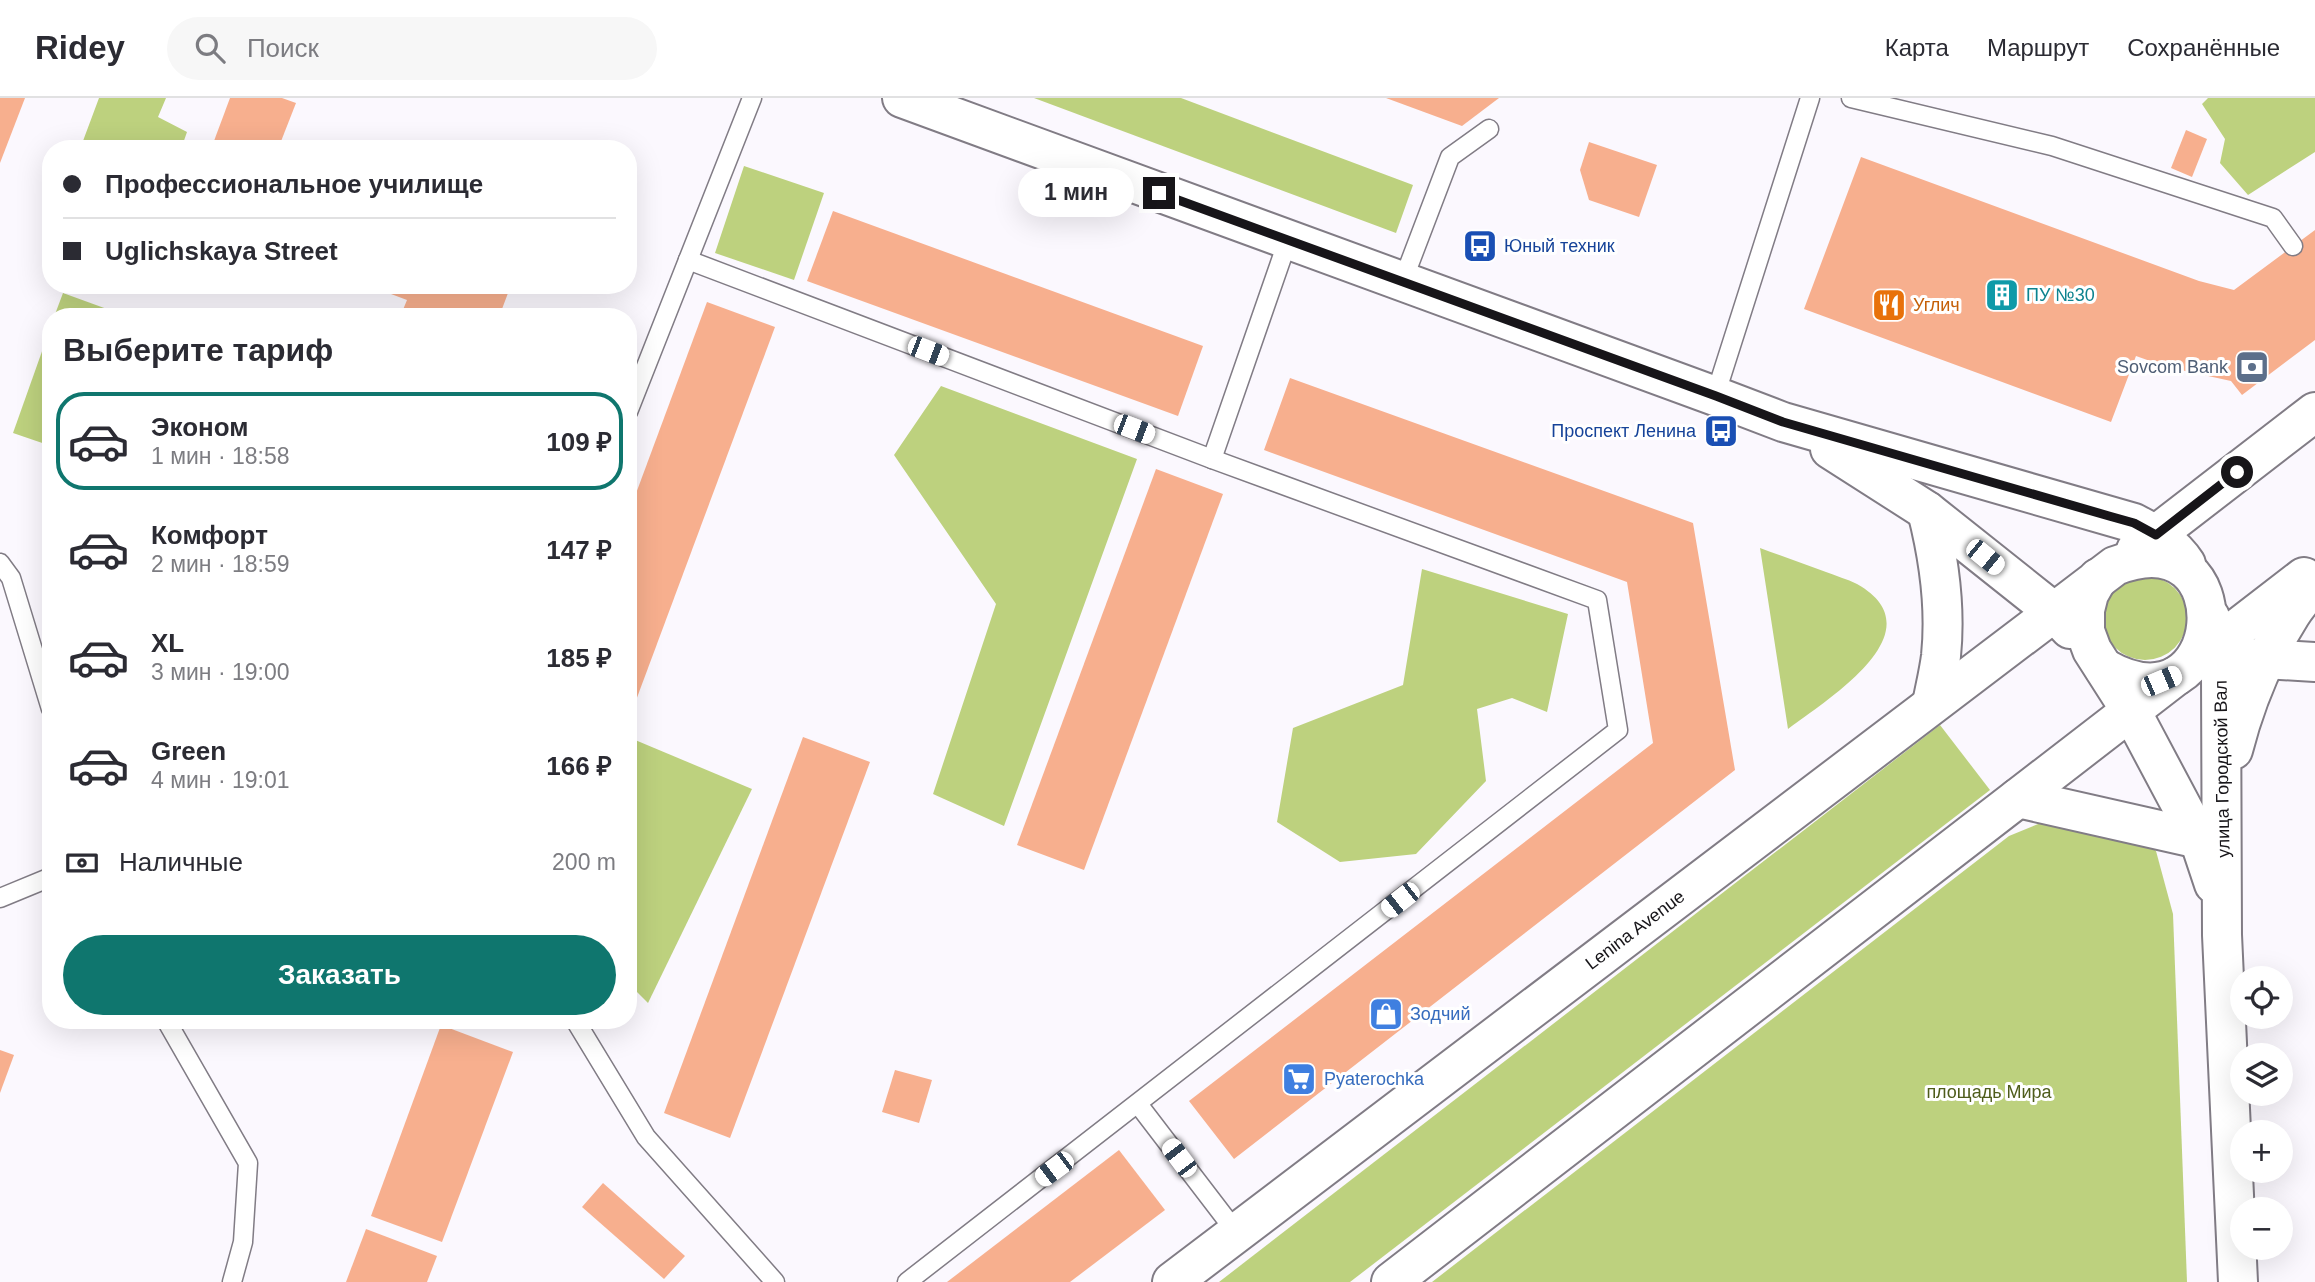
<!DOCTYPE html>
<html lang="ru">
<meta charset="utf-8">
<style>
:root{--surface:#fff;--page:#f7f7f7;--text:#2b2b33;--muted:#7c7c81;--line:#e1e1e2;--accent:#0f766e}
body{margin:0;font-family:Helvetica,sans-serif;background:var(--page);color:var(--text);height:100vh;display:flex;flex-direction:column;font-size:26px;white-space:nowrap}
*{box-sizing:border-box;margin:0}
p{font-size:23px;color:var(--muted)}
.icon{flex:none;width:38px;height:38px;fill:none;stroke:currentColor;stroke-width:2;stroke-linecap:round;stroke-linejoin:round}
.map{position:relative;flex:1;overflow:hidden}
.details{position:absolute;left:42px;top:210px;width:595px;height:721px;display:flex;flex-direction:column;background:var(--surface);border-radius:28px;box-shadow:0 7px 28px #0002}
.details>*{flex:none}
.guide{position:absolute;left:42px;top:42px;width:595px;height:154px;border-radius:28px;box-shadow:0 7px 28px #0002;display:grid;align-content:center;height:154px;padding:0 21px;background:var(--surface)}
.tools{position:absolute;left:2230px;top:868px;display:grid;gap:14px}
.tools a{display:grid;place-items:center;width:63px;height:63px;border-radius:50%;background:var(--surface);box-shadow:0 7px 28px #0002;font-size:35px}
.end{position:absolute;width:32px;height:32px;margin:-16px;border:9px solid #171519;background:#fff;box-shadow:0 0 0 4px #fff}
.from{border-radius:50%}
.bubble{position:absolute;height:49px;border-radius:24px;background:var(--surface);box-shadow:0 7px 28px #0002;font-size:23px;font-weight:700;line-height:49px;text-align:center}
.car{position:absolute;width:21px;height:42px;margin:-21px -10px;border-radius:9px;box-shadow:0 0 5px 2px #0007;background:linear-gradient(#fff 24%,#345 0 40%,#fff 0 76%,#345 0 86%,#fff 0)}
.guide b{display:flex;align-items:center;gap:24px;height:66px;font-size:26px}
.guide b+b{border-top:2px solid var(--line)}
.guide i{width:18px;height:18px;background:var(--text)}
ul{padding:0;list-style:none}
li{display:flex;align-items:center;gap:21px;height:98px;margin:0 14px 10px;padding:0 7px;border:4px solid transparent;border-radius:28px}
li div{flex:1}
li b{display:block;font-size:26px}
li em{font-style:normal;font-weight:700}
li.active{border-color:var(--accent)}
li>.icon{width:63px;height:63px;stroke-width:1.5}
h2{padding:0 21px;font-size:32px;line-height:84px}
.pay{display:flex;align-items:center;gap:18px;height:77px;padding:0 21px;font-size:26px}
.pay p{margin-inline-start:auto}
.cta{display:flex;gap:14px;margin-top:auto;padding:14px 21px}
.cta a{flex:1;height:80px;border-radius:42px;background:var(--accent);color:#fff;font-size:28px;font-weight:700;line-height:80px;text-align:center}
header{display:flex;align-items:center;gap:42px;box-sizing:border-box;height:98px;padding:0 35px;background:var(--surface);border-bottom:2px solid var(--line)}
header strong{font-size:33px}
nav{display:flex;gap:38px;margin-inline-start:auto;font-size:24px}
.search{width:490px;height:63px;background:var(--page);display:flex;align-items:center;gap:18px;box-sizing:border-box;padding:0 24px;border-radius:38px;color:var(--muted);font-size:26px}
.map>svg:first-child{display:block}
.green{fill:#bdd17e}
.building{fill:#f7af8e}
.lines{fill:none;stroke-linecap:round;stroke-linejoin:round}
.lane-casing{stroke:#817c85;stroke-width:21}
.secondary-casing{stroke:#817c85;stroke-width:42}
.lane{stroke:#fff;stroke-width:18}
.secondary{stroke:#fff;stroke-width:38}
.route{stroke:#171519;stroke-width:9}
.labels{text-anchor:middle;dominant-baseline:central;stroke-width:6;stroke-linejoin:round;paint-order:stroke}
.transit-label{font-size:18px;fill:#164399;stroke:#fff;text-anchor:start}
.culture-label{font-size:18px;fill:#0d838f;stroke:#fff;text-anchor:start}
.food-label{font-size:18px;fill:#c56008;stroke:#fff;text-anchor:start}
.service-label{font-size:18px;fill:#4e5e75;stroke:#fff;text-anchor:end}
.street-label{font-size:18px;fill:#171519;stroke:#fff}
.shop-label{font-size:18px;fill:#366cbe;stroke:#fff;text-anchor:start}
.park-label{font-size:18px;fill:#4e5c1b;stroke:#fff}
</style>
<header>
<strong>Ridey</strong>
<div class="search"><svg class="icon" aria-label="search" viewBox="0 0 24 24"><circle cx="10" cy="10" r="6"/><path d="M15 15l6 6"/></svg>Поиск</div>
<nav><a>Карта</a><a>Маршрут</a><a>Сохранённые</a></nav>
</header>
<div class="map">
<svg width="2315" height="1184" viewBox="0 0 2315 1184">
<rect width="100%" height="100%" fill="#fbf8fe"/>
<g class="green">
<polygon points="99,0 166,0 158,19 187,34 181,51 80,51"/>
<polygon points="1034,0 1181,0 1413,87 1396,135"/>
<polygon points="2208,0 2315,0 2315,54 2248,97 2220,65 2225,41 2202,6"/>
<polygon points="744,68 824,95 794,182 715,155"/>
<polygon points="63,195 129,219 54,219"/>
<polygon points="51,228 51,348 13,335"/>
<polygon points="941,288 1137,361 1004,728 933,696 996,506 894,357"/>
<path d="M1760,450C1782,458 1804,466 1826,474C1836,478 1847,481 1857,486C1940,533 1826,602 1788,631Z"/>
<polygon points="1422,471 1568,516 1547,614 1512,600 1477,611 1486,683 1416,756 1340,764 1277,724 1293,630 1403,587"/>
<circle cx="2145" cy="520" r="42"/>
<polygon points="1940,627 1990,692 1350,1184 1219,1184"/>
<polygon points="628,639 752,691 648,905 628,885"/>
<polygon points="2048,722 2137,736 2156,753 2173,816 2187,1184 1432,1184 2009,738"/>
</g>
<g class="building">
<polygon points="0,0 25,0 0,65"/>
<polygon points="230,0 282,0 296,5 278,51 211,51"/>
<polygon points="1386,0 1499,0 1462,28"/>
<polygon points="2186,32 2207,41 2192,79 2171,70"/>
<polygon points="1589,44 1657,67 1639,119 1589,102 1580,72"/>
<polygon points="1861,59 2199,183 2234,192 2315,132 2315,242 2242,297 2231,283 2167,269 2136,258 2111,324 1804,211"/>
<polygon points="833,113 1203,248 1178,318 807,183"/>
<polygon points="367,187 511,187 499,219 400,219 407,202"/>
<polygon points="707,204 775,229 635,605 628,602 628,417"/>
<polygon points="1290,280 1693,425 1735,672 1234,1061 1189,1003 1653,645 1627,484 1264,352"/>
<polygon points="1156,371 1223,396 1084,772 1017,747"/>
<polygon points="803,639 870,664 730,1040 664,1015"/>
<polygon points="441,927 513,954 442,1144 371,1118"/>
<polygon points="0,952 14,957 0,995"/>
<polygon points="895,972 932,982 919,1025 882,1014"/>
<polygon points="1119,1052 1165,1112 1070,1184 947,1184"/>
<polygon points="603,1085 685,1158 664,1181 582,1109"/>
<polygon points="366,1131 437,1158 427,1184 346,1184"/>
</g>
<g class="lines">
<g class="lane-casing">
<g id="lane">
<polyline points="1851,0 2052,48 2273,120 2293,148"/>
<polyline points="688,162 1212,361 1597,502 1618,632 907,1184"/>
<polyline points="1402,185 1450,59 1489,31"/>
<polyline points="1715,298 1810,0"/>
<polyline points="628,314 752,0"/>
<polyline points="1212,361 1288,142"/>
<polyline points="0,465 11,480 51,611"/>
<polyline points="0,800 51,779"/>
<polyline points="166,922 248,1065 243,1144 232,1184"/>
<polyline points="575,922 646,1039 775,1184"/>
<polyline points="1138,1006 1236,1134"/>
</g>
</g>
<g class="secondary-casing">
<g id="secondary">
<path d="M902,0L1715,298L1783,324L2134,425C2155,436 2173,446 2186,466"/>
<polyline points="1830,351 1927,413 2054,514 2070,531"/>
<path d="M1927,413C1939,460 1946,509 1941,558C1939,574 1935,590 1932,606"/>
<polyline points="2136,452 2315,314"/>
<polyline points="2098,480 2089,496 2085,512 2085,533 2092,552 2131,613 2199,741 2214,786"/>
<polyline points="2210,519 2218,546 2221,578 2222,837 2238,1184"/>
<polyline points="2199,560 2304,479"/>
<polyline points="2247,560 2315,564"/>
<path d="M2233,652C2245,605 2265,557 2291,516C2298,505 2307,495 2315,486"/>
<polyline points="2018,700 2199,741"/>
<path d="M1172,1184L2115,468C2247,416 2230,642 2104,570"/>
<polyline points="1391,1184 2176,578"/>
</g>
</g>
<use href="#lane" class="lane"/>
<use href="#secondary" class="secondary"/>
</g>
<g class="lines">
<polyline class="route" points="1159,95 1716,298 1783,324 2109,418 2134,425 2156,437 2237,374"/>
</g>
<defs>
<g id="bus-square" transform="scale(1.75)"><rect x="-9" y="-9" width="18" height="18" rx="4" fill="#1a4fb4" stroke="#fff"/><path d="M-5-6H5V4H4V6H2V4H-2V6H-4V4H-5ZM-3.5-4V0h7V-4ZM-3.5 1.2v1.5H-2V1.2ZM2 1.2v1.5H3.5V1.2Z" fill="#fff"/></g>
<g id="building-square" transform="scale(1.75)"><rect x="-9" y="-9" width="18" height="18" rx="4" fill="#0f9aa8" stroke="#fff"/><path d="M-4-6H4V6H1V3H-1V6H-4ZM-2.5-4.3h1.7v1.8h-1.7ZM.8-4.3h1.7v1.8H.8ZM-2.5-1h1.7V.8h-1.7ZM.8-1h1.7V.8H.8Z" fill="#fff"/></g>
<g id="restaurant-square" transform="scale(1.75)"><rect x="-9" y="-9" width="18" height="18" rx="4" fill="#e8710a" stroke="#fff"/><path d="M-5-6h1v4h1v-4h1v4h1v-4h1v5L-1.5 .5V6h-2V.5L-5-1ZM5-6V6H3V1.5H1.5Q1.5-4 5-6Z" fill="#fff"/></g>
<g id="bank-square" transform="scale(1.75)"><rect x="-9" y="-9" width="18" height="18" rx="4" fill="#5c6f8a" stroke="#fff"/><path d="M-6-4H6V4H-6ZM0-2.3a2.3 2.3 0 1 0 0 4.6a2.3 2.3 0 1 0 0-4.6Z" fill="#fff"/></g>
<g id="shop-square" transform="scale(1.75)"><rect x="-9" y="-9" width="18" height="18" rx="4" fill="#3f7fe0" stroke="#fff"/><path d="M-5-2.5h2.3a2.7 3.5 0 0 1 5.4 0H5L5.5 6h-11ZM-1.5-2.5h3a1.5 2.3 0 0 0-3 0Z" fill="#fff"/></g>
<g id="supermarket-square" transform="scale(1.75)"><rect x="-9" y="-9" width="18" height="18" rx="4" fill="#3f7fe0" stroke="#fff"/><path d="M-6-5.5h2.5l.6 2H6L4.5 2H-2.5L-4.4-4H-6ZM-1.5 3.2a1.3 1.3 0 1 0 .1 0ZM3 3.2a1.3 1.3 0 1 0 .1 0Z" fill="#fff"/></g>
</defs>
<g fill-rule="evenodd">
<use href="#bus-square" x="1480" y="148"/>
<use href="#building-square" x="2002" y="197"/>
<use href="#restaurant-square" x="1889" y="207"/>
<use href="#bank-square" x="2252" y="269"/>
<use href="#bus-square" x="1721" y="333"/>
<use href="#shop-square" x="1386" y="916"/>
<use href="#supermarket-square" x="1299" y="981"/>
</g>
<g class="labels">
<g class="transit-label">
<text x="1504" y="148">Юный техник</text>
<text x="1696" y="333" text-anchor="end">Проспект Ленина</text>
</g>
<g class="culture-label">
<text x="2026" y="197">ПУ №30</text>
</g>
<g class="food-label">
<text x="1913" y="207">Углич</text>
</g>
<g class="service-label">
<text x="2228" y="269">Sovcom Bank</text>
</g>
<g class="street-label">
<text transform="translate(2222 671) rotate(-91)">улица Городской Вал</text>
<text transform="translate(1635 832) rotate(-37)">Lenina Avenue</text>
</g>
<g class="shop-label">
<text x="1410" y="916">Зодчий</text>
<text x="1324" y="981">Pyaterochka</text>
</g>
<g class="park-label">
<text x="1989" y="994">площадь Мира</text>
</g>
</g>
</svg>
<div class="tools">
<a><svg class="icon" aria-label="locate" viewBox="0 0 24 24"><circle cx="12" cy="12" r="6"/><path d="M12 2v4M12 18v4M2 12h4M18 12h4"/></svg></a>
<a><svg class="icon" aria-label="layers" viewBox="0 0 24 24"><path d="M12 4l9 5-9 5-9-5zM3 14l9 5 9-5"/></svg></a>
<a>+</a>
<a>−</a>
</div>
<i class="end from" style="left:2237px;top:374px"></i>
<i class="end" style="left:1159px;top:95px"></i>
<div class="bubble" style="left:1018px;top:70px;width:116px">1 мин</div>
<i class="car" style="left:928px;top:253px;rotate:111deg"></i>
<i class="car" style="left:1134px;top:331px;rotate:111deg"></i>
<i class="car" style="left:1985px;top:459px;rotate:129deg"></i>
<i class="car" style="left:2161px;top:583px;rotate:67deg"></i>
<i class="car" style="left:1400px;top:802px;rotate:232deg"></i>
<i class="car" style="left:1179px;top:1060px;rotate:323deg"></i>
<i class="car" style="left:1054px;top:1071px;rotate:233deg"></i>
<div class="guide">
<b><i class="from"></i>Профессиональное училище</b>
<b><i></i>Uglichskaya Street</b>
</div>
<section class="details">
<h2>Выберите тариф</h2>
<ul>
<li class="active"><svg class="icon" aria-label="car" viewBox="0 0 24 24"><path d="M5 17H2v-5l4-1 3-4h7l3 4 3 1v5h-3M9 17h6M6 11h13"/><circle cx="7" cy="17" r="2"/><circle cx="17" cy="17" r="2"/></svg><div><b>Эконом</b><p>1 мин · 18:58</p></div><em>109 ₽</em></li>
<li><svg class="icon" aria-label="car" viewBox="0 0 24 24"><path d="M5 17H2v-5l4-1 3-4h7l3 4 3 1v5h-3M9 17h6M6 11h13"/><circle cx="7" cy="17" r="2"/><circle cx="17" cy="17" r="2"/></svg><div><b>Комфорт</b><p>2 мин · 18:59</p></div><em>147 ₽</em></li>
<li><svg class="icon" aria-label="car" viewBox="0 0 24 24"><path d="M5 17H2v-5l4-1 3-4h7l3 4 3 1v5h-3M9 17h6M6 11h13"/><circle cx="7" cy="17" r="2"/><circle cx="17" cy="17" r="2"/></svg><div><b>XL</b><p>3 мин · 19:00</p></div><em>185 ₽</em></li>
<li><svg class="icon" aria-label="car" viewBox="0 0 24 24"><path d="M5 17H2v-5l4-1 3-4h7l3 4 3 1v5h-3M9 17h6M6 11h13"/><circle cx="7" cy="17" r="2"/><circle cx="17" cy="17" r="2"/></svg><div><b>Green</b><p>4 мин · 19:01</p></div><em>166 ₽</em></li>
</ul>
<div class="pay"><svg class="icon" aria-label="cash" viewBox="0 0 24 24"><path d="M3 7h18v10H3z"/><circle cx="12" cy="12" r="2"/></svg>Наличные<p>200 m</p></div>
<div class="cta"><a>Заказать</a></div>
</section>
</div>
